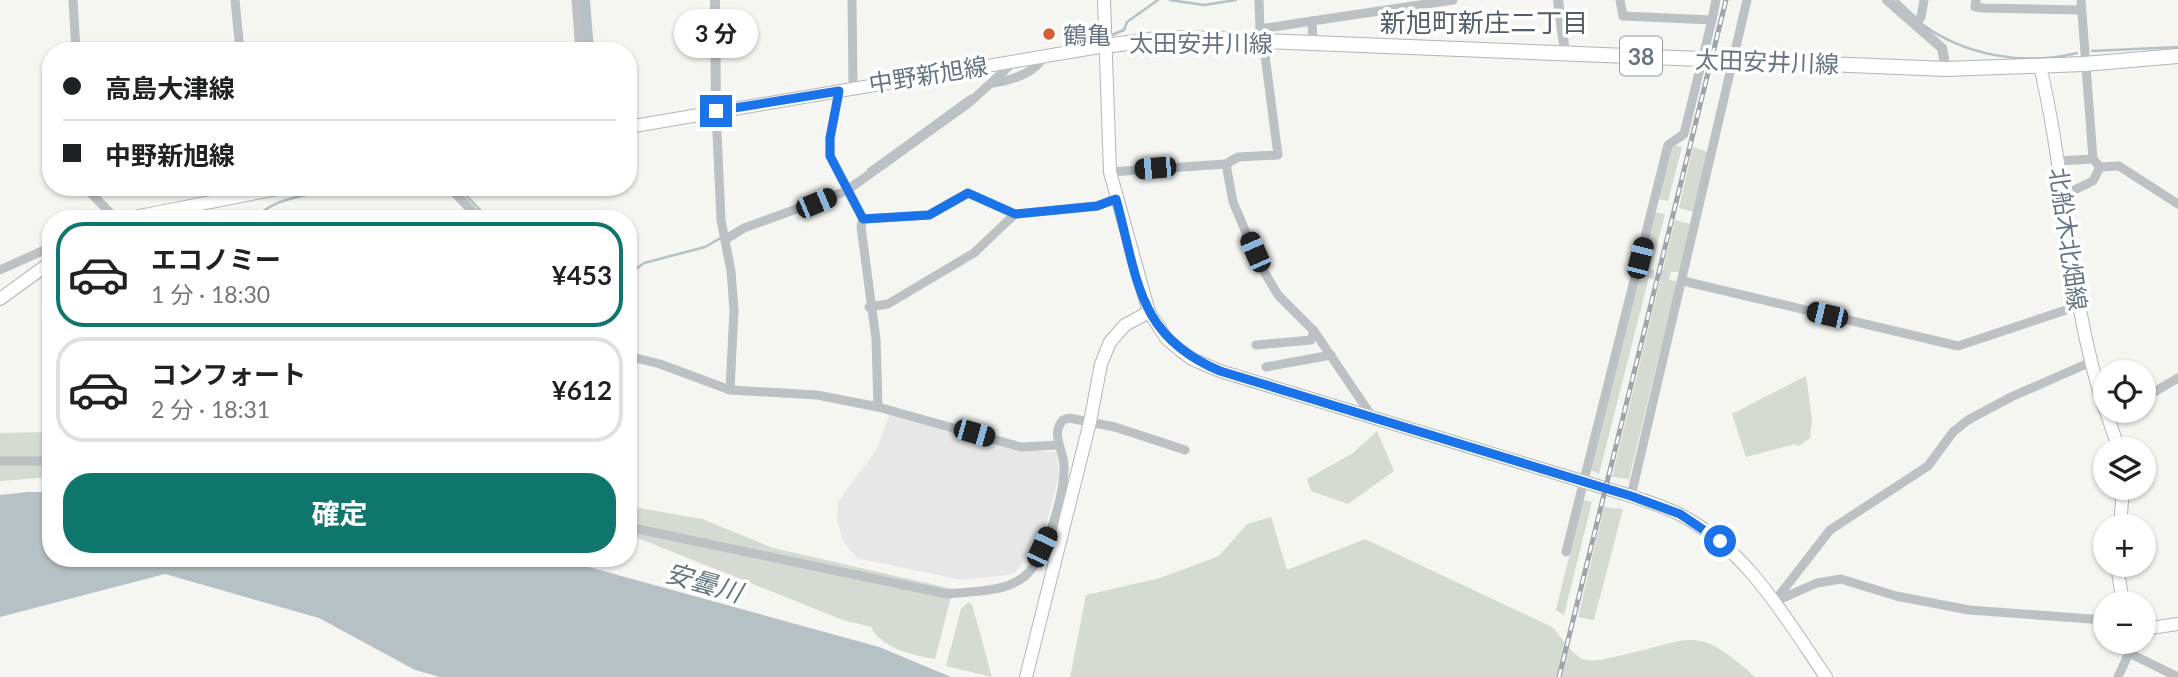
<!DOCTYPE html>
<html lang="ja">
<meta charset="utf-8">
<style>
:root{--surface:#fff;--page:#f6f6f6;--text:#202124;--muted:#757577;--line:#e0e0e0;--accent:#0f766e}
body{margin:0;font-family:Lato,"Noto Sans JP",sans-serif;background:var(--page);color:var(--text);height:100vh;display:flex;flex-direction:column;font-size:26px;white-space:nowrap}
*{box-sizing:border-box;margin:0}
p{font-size:23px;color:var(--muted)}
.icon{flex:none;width:38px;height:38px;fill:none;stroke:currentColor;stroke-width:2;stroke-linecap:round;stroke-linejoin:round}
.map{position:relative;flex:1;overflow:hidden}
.sheet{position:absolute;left:42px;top:210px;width:595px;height:357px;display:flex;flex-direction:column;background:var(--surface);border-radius:28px;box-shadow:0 2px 5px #0004}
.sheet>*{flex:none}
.top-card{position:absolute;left:42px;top:42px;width:595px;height:154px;border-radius:28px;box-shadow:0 2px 5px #0004;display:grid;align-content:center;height:154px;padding:0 21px;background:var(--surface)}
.buttons{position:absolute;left:2093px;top:360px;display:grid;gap:14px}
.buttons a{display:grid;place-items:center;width:63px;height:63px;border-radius:50%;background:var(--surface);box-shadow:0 2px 5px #0004;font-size:35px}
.end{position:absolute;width:32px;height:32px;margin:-16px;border:9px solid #1a73e8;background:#fff;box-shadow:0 0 0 4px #fff}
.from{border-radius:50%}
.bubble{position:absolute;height:49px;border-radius:24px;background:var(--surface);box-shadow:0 2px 5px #0004;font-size:23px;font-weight:700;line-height:49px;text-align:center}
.car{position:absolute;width:21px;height:42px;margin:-21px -10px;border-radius:9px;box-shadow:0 0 5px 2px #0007;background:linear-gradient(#222 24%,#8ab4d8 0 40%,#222 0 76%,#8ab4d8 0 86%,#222 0)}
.top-card b{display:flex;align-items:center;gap:24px;height:66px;font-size:26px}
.top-card b+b{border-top:2px solid var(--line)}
.top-card i{width:18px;height:18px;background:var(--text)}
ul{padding:12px 0 0;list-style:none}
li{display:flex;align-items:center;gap:21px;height:105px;margin:0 14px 10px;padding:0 7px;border:4px solid var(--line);border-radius:28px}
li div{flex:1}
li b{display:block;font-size:26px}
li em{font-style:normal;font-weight:700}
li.selected{border-color:var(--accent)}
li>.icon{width:63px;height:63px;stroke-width:1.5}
.action{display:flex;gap:14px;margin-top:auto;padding:14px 21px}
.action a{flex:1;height:80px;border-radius:28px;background:var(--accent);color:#fff;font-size:28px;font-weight:700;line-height:80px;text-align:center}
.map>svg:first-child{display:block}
.built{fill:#e6e7e6}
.green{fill:#d5dad2}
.water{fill:#b6c1c5}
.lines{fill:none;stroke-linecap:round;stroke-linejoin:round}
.stream{stroke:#b6c1c5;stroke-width:2.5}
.river{stroke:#b6c1c5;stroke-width:14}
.minor-tunnel{stroke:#d2d5d6;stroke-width:9;stroke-dasharray:9 4.5;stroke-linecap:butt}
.secondary-casing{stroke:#b2b6ba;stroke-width:14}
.primary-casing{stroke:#b0b5b8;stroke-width:16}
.minor{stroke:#bdc1c4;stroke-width:9}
.tertiary{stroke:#bdc1c4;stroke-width:10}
.secondary{stroke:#fff;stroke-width:12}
.primary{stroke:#fff;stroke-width:14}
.rail-casing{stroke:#9fa5aa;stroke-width:5}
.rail{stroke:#fff;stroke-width:2.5;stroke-dasharray:8;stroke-linecap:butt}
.route{stroke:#1a73e8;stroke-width:9}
.poi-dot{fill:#d35d35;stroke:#fff;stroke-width:2.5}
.labels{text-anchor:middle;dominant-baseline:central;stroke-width:7;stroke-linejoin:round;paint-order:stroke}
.shield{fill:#fff;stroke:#959ea7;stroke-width:2}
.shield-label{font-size:23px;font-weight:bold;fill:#677581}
.poi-label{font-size:24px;fill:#677581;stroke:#fff;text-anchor:start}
.street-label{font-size:24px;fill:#677581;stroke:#fff}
.neighbourhood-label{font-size:26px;fill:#545e66;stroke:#fff}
.water-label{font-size:26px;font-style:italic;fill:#63767d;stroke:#fff}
</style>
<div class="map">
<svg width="2178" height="677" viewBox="0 0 2178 677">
<rect width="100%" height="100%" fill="#f5f5f2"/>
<polygon class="built" points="890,413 1024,450 1057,452 1059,476 1042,540 1034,542 1016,572 1009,575 961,580 857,558 843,541 837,520 838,502 877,449"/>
<g class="green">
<polygon points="1671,145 1682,147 1668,201 1658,199"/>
<polygon points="1693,147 1708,152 1694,212 1679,208"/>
<polygon points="1654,212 1665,214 1599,474 1591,470 1637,279 1643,281 1645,272 1641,268"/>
<polygon points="1675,220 1690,224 1679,272 1671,272 1669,280 1677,281 1629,479 1612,477"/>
<polygon points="1806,376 1812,419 1810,438 1799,446 1795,444 1746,457 1732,414"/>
<polygon points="1377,431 1394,471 1348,504 1311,491 1307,479 1353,453"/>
<polygon points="51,432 51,477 0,481 0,433"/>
<polygon points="1583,500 1592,502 1564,615 1556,610"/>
<path d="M628,506L702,519L773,548L953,589L935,659C913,655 882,649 871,627L843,620L628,534Z"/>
<polygon points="1604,507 1623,509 1594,620 1578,617"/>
<path d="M1271,517L1287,570L1365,539L1552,627C1562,637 1572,657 1586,660C1598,662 1612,657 1623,655C1694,639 1696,624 1755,677H1070L1086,595L1160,578L1219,556L1247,524Z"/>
<polygon points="968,602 972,604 992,677 946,666 961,609"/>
</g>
<polygon class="water" points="28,492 51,492 51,558 556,558 879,647 951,677 440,677 415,670 319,618 165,574 0,617 0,495"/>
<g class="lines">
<g class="stream">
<polyline points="1170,0 1204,5 1236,0"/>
<polyline points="1897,0 1915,17"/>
<path d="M1922,24C1965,56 2026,66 2077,53"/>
<polyline points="1112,35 1124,30 1127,22 1158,0"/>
<polyline points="2092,51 2178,47"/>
<polyline points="868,170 970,96"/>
<polyline points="458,187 489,219"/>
<path d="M257,219C267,199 316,192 338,192C362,191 386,200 408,187"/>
<polyline points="628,275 644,263 705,247 738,228"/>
</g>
<polyline class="river" points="583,0 587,51"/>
<polyline class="minor-tunnel" points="1645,274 1671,275"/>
<g class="secondary-casing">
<g id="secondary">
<path d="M1104,0L1110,172L1149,312L1166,338L1181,351L1192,359L1220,371L1631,496C1648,502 1666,507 1681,515C1747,550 1785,617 1826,677"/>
<path d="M2040,66C2067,180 2068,299 2105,410"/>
<polyline points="628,127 1105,46"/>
<polyline points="124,219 287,187"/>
<polyline points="0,299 51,262"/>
<polyline points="2106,411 2119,450"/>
<polyline points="2120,527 2123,488"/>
<polyline points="2117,565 2123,604"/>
<polyline points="2144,629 2178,624"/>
<polyline points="1026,677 1090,422 1101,364 1110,342 1125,325 1149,312"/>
</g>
</g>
<g class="primary-casing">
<polyline id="primary" points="1105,46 1165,38 1217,39 1946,69 2084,64 2178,56"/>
</g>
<g class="minor">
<polyline points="73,0 76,51"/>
<polyline points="235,0 240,51"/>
<polyline points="576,0 580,51"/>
<polyline points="852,0 853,86"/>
<polyline points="1259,0 1260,31"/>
<polyline points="1620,0 1623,16 1712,20 1716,0"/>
<polyline points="1976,0 1975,7 1984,8 2081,10"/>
<polyline points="2081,0 2093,159 2100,167 2119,166 2178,204"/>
<polyline points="1915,25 1921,17 1924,0"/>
<polyline points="1260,29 1312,21"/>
<polyline points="1313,42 1312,21 1453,0"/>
<path d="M993,83C1013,80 1035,73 1045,55"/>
<polyline points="839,91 830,138 830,156 863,219 861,227 876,339 878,407"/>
<polyline points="716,111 721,220 731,271 734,310 730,390"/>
<polyline points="2058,161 2093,159"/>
<polyline points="1226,164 1233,202 1259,263 1278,295 1314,331 1373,418"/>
<polyline points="1110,172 1226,164 1238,157 1278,155 1263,40"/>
<polyline points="85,187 116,219"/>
<polyline points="449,187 480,219"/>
<polyline points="2064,195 2093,181 2100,167"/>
<polyline points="863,219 929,215 968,193 1015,214"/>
<polyline points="725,240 744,228 846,191 970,102 1015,61"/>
<polyline points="0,270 51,247"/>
<polyline points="1683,281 1958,346 2078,306"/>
<polyline points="869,307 888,304 974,253 1015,214 1097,206 1116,199"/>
<polyline points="1256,345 1311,340 1314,331"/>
<polyline points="628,356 660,364 730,390 817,395 878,407 1021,447 1059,445"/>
<polyline points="1266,367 1331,355"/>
<polyline points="2144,398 2178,378"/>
<polyline points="0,461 51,461"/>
<polyline points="1631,496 1747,0"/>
<path d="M628,527L947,594C972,591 1005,593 1025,576C1046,558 1065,493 1064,466C1064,450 1050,435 1063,420L1069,418L1115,427L1185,450"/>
<polyline points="1566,552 1668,145 1684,134 1712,20"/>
<polyline points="1776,601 1817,583 1841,579 1896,596 1969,610 2105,620"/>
<polyline points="1774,602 1830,530 1928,466 1953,432 1968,420 2011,397 2091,362"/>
<polyline points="2129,653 2178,677"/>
<polyline points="2118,677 2129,653 2129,642"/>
</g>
<g class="tertiary">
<polyline points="715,0 716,111"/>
<polyline points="1558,0 1565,52"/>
<polyline points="1887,0 1942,48 1946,69"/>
</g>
<use href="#secondary" class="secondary"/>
<use href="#primary" class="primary"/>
<g class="rail-casing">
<polyline id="rail" points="1559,677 1726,0"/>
</g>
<use href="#rail" class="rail"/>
</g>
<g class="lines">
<path class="route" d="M716,111L839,91L830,138V156L863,219L929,215L968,193L1015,214L1097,206L1116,199C1138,278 1136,336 1220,371L1631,496L1680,514L1720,541"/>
</g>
<circle class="poi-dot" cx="1049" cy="34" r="7"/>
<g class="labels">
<rect class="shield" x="1620" y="36.5" width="42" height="39" rx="5"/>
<g class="shield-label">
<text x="1641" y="56">38</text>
</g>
<g class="poi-label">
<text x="1063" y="34">鶴亀</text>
</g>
<g class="street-label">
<text x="1201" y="42">太田安井川線</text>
<text transform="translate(1767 61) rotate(2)">太田安井川線</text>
<text transform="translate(928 74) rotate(-9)">中野新旭線</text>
<text transform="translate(2069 239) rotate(82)">北船木北畑線</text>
</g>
<g class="neighbourhood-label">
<text x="1484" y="22">新旭町新庄二丁目</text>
</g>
<g class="water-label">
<text transform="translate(704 582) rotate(16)">安曇川</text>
</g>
</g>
</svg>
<div class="buttons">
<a><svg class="icon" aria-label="locate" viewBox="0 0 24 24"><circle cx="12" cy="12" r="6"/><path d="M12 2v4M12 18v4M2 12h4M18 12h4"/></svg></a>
<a><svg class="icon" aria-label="layers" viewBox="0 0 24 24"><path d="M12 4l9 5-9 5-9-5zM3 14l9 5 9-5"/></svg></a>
<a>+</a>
<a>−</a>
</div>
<i class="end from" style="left:1720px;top:541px"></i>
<i class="end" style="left:716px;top:111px"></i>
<div class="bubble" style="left:674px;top:9px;width:84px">3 分</div>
<i class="car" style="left:1155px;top:168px;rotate:265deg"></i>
<i class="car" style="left:816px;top:203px;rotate:67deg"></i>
<i class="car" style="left:1255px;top:252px;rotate:336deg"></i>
<i class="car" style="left:1640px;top:258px;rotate:14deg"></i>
<i class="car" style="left:1827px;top:315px;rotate:283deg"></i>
<i class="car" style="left:974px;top:433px;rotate:106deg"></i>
<i class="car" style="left:1042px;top:547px;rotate:25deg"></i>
<div class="top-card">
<b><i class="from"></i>高島大津線</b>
<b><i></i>中野新旭線</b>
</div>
<section class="sheet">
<ul>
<li class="selected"><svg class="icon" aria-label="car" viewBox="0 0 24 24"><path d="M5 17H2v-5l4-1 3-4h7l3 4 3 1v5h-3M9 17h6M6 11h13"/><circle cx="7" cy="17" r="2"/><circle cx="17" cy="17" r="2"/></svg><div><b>エコノミー</b><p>1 分 · 18:30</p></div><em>¥453</em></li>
<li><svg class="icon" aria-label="car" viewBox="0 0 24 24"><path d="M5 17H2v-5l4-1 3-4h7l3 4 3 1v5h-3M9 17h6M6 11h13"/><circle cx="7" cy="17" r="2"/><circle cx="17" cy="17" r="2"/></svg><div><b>コンフォート</b><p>2 分 · 18:31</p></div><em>¥612</em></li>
</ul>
<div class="action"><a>確定</a></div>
</section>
</div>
